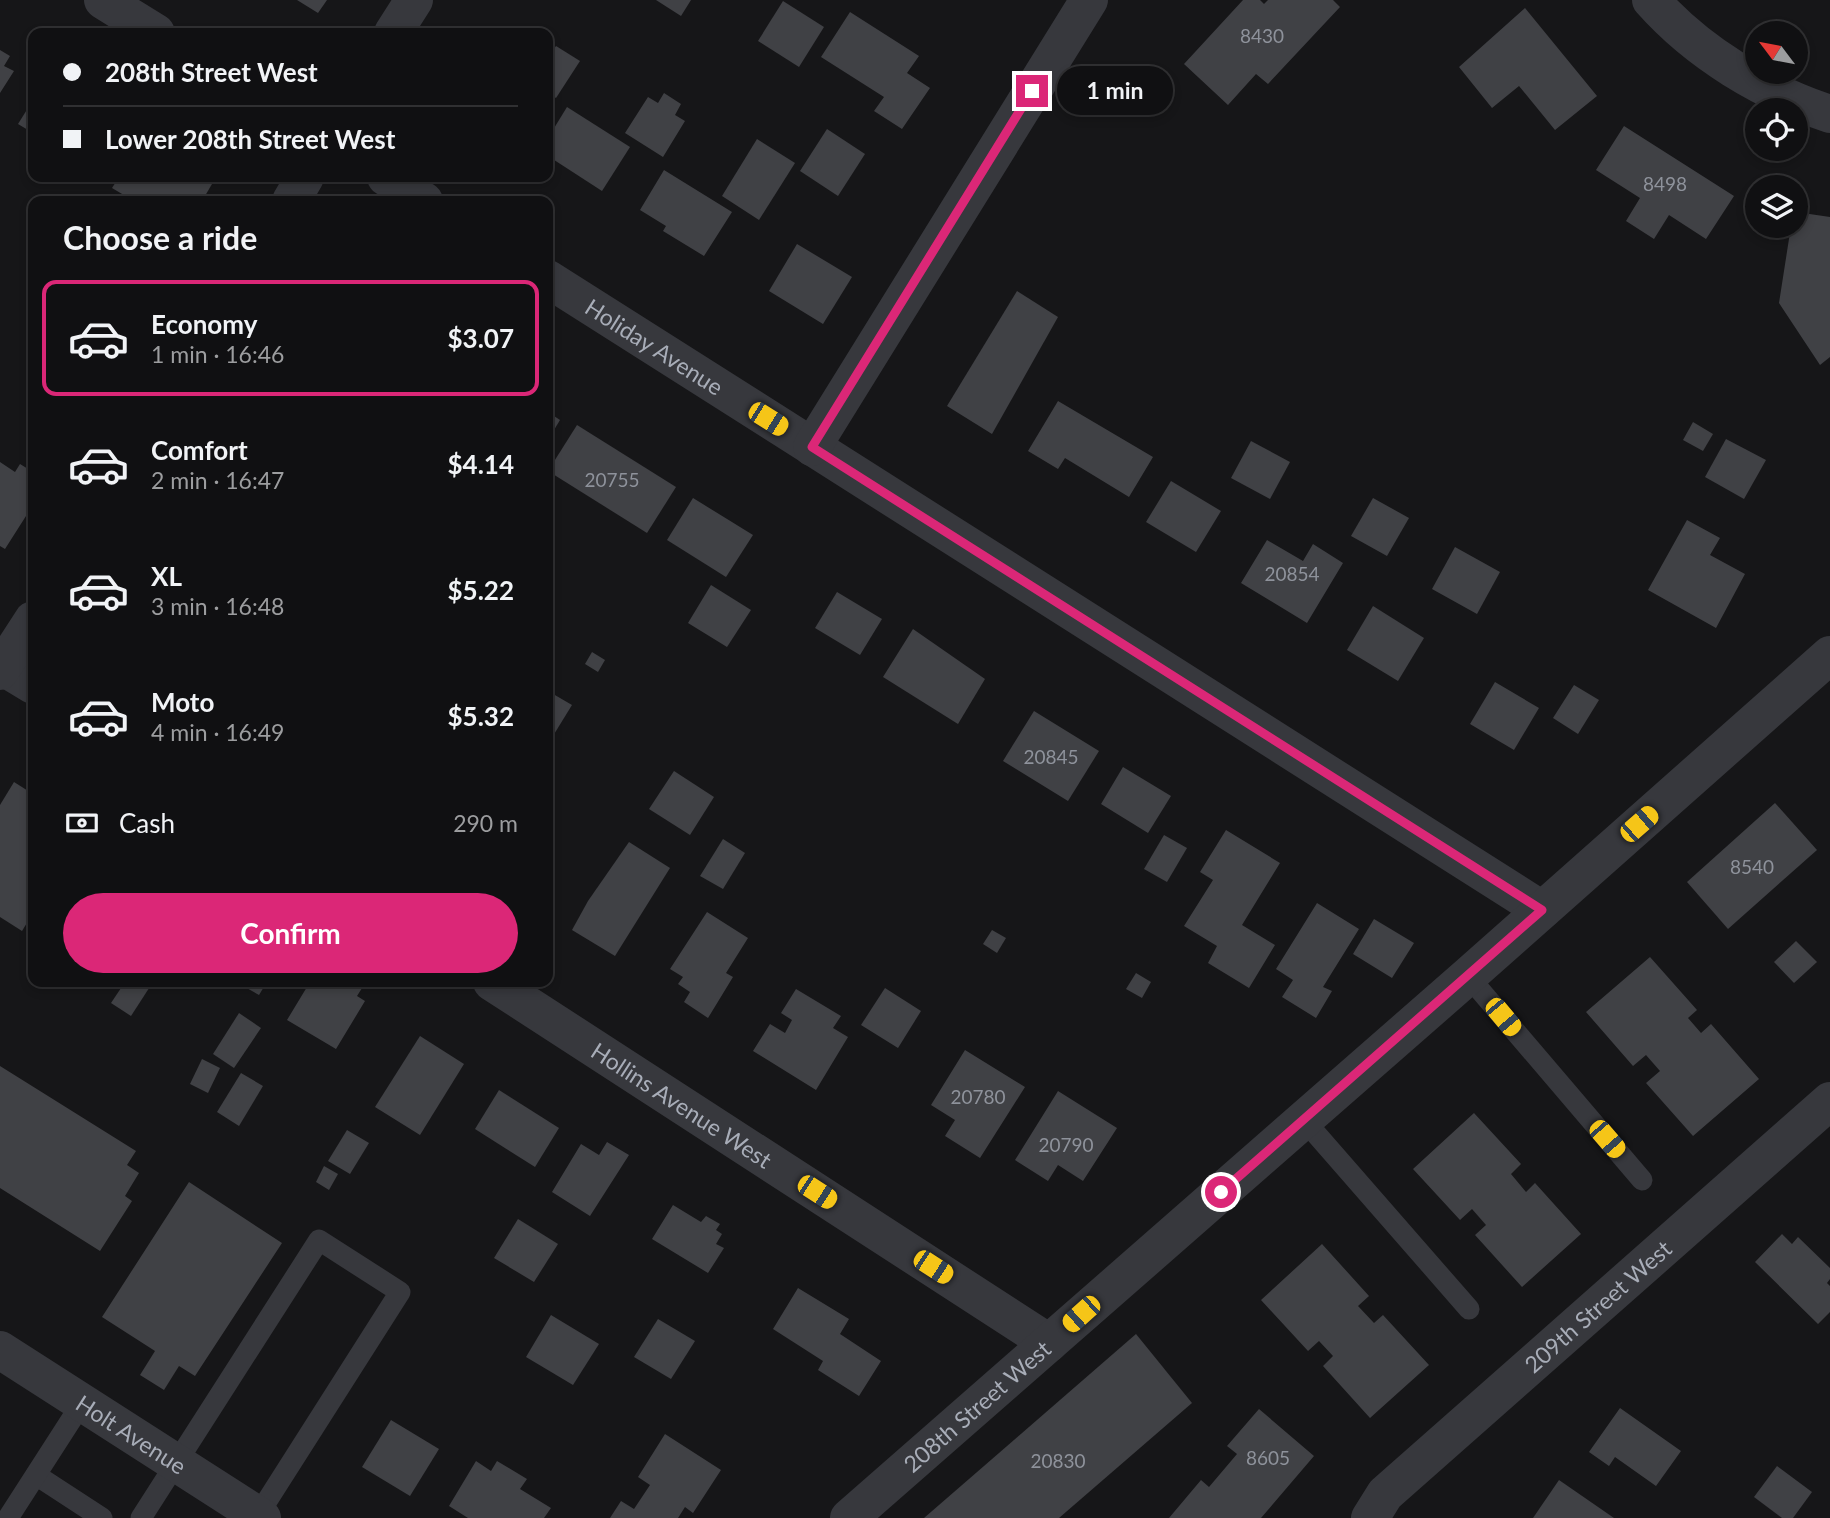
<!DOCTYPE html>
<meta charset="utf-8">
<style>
:root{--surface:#101012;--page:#1e1e20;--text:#f1f3f6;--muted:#9c9d9f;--line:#303032;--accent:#db2777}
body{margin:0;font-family:Lato,sans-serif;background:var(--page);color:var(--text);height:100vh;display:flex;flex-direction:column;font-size:26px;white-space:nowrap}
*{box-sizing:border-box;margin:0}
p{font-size:23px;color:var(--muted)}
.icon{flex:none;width:38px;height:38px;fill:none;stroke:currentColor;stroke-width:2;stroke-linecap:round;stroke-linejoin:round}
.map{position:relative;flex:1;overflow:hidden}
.details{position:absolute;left:28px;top:196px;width:525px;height:791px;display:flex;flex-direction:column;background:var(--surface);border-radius:14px;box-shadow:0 4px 10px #0003,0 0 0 2px var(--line)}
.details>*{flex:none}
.banner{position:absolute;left:28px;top:28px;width:525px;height:154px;border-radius:14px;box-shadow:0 4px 10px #0003,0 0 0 2px var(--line);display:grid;align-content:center;height:154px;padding:0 35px;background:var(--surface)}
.needle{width:46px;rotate:302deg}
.controls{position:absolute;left:1745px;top:21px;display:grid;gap:14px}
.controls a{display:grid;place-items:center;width:63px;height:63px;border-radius:50%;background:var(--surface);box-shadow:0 4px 10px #0003,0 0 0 2px var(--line);font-size:35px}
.end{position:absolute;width:32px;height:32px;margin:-16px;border:9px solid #db2777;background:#fff;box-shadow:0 0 0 4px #fff}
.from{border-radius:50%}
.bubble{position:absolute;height:49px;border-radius:24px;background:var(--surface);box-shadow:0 4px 10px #0003,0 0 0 2px var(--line);font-size:23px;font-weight:700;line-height:49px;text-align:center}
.car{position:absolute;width:21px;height:42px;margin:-21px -10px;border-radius:9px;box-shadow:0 0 5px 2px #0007;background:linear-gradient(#f5c518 24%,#345 0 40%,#f5c518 0 76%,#345 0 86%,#f5c518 0)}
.banner b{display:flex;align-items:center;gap:24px;height:66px;font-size:26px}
.banner b+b{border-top:2px solid var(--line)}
.banner i{width:18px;height:18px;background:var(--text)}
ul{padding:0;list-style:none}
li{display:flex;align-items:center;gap:21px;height:116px;margin:0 14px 10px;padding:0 21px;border:4px solid transparent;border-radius:14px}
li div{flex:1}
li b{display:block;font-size:26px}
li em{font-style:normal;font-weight:700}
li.active{border-color:var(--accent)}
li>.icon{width:63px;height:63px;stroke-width:1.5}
h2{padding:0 35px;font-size:32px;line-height:84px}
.pay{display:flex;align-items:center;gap:18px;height:77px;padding:0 35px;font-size:26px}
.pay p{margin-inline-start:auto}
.primary-button{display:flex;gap:14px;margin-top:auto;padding:14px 35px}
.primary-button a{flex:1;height:80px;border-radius:42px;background:var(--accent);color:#fff;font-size:28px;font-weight:700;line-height:80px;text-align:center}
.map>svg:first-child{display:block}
.building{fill:#404145}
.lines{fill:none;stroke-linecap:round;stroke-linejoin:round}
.lane{stroke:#37383d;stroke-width:21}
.street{stroke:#37383d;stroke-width:38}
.route{stroke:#db2777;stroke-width:9}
.labels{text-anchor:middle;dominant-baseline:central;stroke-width:6;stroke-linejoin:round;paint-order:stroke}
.number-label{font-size:19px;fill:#8e929b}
.street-label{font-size:23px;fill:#a8adb8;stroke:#111113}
</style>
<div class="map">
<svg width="1830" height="1518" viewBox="0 0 1830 1518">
<rect width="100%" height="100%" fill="#161618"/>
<g class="building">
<polygon points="297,0 327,0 318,13"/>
<polygon points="656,0 691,0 681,16"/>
<polygon points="1243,0 1260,0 1264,4 1268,0 1333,0 1340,7 1268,84 1256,74 1228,105 1184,64"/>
<polygon points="783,1 824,27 799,67 758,41"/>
<polygon points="1525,8 1597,96 1555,130 1519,86 1492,108 1459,67"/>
<polygon points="850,12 919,56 907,73 930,88 902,129 874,111 884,97 821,57"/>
<polygon points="556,46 580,61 556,98 548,93 548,57"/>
<polygon points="0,50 10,56 4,66 14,71 0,93"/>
<polygon points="664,93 681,104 675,115 685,121 663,157 625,133 648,97 658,103"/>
<polygon points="33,100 33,133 18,124"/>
<polygon points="567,107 630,147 602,191 548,156 548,138"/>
<polygon points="1624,126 1734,196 1706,239 1669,215 1654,239 1626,221 1640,198 1596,170"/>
<polygon points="827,129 865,154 838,196 800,171"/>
<polygon points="757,139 795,163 759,220 722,196"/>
<polygon points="664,170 732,212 704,256 663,231 666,226 640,210"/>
<polygon points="119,177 201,177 212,184 202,201 134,201 112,188"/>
<polygon points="1796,212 1830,217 1830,357 1820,365 1779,303 1791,226 1796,226"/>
<polygon points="797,244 852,277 823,324 769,291"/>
<polygon points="1017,291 1058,317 992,434 947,406"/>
<polygon points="1058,401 1153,457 1129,497 1065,458 1058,469 1028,451"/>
<polygon points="548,412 560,420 548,440"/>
<polygon points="1693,422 1713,434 1703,451 1683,440"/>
<polygon points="577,425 676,487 647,533 548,471"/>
<polygon points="1726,439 1766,460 1744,499 1705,477"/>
<polygon points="1251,441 1290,462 1270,499 1231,478"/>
<polygon points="0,462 15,472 20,464 33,472 33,505 5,549 0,546"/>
<polygon points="1171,481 1221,511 1196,552 1146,522"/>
<polygon points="693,498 753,535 726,577 667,540"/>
<polygon points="1373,498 1409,518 1387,556 1351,536"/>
<polygon points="1687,520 1720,538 1710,555 1745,574 1716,628 1648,590"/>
<polygon points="1267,540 1303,561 1313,544 1343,563 1307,623 1241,583"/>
<polygon points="1455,547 1500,572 1477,614 1432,589"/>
<polygon points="711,585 751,610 727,647 688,623"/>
<polygon points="837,592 882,619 860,655 815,628"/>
<polygon points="1373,606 1424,638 1398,681 1347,650"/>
<polygon points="913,629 985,679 958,724 883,677"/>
<polygon points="592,652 605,660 598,672 585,664"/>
<polygon points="1495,682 1539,708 1514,750 1470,724"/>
<polygon points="1574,685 1599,700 1578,734 1553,718"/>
<polygon points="548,691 572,705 548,744"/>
<polygon points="1034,711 1099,751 1068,801 1003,761"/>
<polygon points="1123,767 1171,796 1148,833 1101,804"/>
<polygon points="674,771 714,797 690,835 649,809"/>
<polygon points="14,782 33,794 33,913 22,931 0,917 0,805"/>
<polygon points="1775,803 1817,850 1728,929 1687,882"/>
<polygon points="1226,830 1280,863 1242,925 1275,945 1249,988 1208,963 1217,946 1184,926 1213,880 1200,872"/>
<polygon points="1164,835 1187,848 1167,882 1144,869"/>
<polygon points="723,839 745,853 723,889 700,876"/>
<polygon points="629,842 670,868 615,956 572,930 588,901"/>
<polygon points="1317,903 1359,929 1323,987 1332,991 1316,1018 1282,997 1293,980 1276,969"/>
<polygon points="707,912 748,938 726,973 733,977 708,1018 684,1002 690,992 678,984 683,977 670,969"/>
<polygon points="1374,919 1414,943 1392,978 1353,954"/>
<polygon points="992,930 1006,938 997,953 983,944"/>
<polygon points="1796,941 1817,962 1794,983 1774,962"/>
<polygon points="1650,957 1697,1010 1688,1018 1701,1033 1711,1024 1759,1079 1693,1136 1646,1083 1660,1071 1646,1055 1633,1066 1586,1012"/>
<polygon points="1136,973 1151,982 1142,998 1126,989"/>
<polygon points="125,982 153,982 131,1016 111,1003"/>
<polygon points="236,982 267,982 259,995"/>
<polygon points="310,982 359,982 364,985 357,996 365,1001 336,1049 287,1020"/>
<polygon points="885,988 921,1011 898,1048 861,1025"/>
<polygon points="796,989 841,1016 833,1028 848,1037 816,1090 753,1051 770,1024 785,1033 792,1020 781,1013"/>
<polygon points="239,1013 261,1028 234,1068 213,1054"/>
<polygon points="420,1036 464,1064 420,1135 375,1107"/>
<polygon points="965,1050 1025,1087 980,1158 945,1136 955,1120 931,1105"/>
<polygon points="202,1059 220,1068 208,1093 190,1084"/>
<polygon points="0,1066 136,1151 127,1165 139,1173 125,1196 132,1201 100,1251 0,1188"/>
<polygon points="241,1073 263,1086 239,1126 217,1112"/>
<polygon points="499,1090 559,1128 535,1167 475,1129"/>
<polygon points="1058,1091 1117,1128 1083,1181 1058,1165 1048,1181 1015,1160"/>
<polygon points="1474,1113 1521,1164 1511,1174 1526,1192 1535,1183 1581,1234 1522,1287 1475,1235 1486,1225 1472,1209 1460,1220 1413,1169"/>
<polygon points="347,1130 369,1143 350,1174 328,1161"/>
<polygon points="607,1142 629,1155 590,1216 552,1192 581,1144 599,1155"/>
<polygon points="324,1166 338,1174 329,1190 316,1182"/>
<polygon points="189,1182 282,1243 195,1376 179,1366 164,1390 140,1375 155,1351 102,1317"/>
<polygon points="673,1205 701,1222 706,1216 720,1224 716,1230 722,1234 716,1244 724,1248 708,1273 652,1239"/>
<polygon points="518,1219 558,1244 534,1282 494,1258"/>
<polygon points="1782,1234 1792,1244 1798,1237 1830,1268 1830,1279 1827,1283 1830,1286 1830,1312 1818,1324 1755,1262"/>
<polygon points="1322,1244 1369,1296 1358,1306 1374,1323 1383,1315 1429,1365 1370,1418 1323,1366 1333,1356 1319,1341 1308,1351 1261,1300"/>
<polygon points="798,1288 849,1319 840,1334 881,1361 859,1396 818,1370 823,1361 773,1329"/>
<polygon points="551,1315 599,1344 573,1385 526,1357"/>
<polygon points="658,1319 695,1341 671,1379 634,1357"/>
<polygon points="1136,1334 1192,1403 1059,1518 924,1518"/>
<polygon points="1620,1408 1681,1451 1656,1486 1615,1457 1609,1466 1589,1452"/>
<polygon points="1259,1409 1314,1456 1261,1518 1169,1518 1201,1480 1209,1487 1237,1454 1227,1446"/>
<polygon points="391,1420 439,1449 410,1496 362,1467"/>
<polygon points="665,1434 721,1470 693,1513 685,1507 678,1518 610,1518 621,1501 634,1509 650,1485 638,1477"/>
<polygon points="476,1461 491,1471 497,1461 527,1479 520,1489 551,1508 544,1518 468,1518 449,1506"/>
<polygon points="1777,1466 1812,1492 1793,1518 1782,1518 1754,1497"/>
<polygon points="1559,1480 1614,1518 1533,1518"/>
</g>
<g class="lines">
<g class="lane">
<polyline points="1468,976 1642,1180"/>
<polyline points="1304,1120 1469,1309"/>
<polyline points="36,1475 102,1518"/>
<polyline points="8,1518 82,1403"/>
<polyline points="141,1518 319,1240 400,1292 258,1515"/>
</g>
<g class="street">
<polyline points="103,0 156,33"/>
<path d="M1651,0C1698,53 1763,92 1830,114"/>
<polyline points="393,33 414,0"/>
<polyline points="386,177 424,201"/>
<polyline points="291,201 305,177"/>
<path id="s1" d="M548,279L1542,910"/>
<polyline points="812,447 1089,0"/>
<polyline points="0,665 33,685"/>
<polyline points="0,671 33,620"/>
<path id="s2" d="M492,982L1049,1343"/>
<path id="s3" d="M0,1350L262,1518"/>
<path id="s4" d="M849,1518L1468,976L1830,655"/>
<path id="s5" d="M1370,1518L1385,1494L1830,1101"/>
</g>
</g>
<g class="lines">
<polyline class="route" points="1032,91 812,447 1542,910 1221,1192"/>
</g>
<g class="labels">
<g class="number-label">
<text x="1262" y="35">8430</text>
<text x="1665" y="183">8498</text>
<text x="612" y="479">20755</text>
<text x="1292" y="573">20854</text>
<text x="1051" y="756">20845</text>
<text x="1752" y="866">8540</text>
<text x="978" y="1096">20780</text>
<text x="1066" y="1144">20790</text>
<text x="1268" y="1457">8605</text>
<text x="1058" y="1460">20830</text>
</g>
<g class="street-label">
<text stroke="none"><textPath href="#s1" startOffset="126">Holiday Avenue</textPath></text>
<text stroke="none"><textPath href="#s2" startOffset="226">Hollins Avenue West</textPath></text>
<text stroke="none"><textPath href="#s5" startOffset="312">209th Street West</textPath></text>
<text stroke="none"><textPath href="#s4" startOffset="170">208th Street West</textPath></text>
<text stroke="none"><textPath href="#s3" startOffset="156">Holt Avenue</textPath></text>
</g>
</g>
</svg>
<div class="controls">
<a><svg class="needle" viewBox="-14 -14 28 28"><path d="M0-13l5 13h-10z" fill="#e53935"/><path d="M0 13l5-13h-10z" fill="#9c9d9f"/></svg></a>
<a><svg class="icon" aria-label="locate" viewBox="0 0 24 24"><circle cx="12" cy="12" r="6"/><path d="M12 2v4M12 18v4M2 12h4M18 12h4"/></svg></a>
<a><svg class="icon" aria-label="layers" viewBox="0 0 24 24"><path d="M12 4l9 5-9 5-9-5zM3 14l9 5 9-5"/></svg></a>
</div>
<i class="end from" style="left:1221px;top:1192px"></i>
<i class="end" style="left:1032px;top:91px"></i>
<div class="bubble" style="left:1057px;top:66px;width:116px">1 min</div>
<i class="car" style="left:768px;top:419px;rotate:122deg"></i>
<i class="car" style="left:1639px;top:824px;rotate:49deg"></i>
<i class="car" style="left:1503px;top:1017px;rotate:140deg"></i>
<i class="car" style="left:1607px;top:1139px;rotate:139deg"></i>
<i class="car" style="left:817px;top:1192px;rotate:123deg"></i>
<i class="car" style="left:933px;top:1267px;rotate:123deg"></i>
<i class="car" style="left:1081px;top:1314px;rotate:228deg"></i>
<div class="banner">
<b><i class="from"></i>208th Street West</b>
<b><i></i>Lower 208th Street West</b>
</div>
<section class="details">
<h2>Choose a ride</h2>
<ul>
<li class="active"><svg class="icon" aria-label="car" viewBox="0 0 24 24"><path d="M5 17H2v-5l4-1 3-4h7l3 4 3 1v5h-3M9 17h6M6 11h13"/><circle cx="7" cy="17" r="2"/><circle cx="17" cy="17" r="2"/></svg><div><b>Economy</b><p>1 min · 16:46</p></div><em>$3.07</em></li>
<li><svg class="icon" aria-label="car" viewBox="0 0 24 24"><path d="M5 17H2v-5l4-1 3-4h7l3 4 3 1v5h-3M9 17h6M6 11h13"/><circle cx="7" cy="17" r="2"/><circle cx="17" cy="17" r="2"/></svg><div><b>Comfort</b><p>2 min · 16:47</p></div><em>$4.14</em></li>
<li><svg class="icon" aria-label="car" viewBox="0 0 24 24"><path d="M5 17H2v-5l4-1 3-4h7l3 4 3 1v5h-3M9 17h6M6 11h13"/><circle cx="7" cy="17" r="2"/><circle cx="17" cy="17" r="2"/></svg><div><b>XL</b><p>3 min · 16:48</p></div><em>$5.22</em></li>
<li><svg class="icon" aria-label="car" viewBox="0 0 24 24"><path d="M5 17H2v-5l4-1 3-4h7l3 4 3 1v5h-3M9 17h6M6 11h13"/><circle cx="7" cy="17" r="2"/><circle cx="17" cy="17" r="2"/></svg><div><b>Moto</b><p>4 min · 16:49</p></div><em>$5.32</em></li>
</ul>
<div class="pay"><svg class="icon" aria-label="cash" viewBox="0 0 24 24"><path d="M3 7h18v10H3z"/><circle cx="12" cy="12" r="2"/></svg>Cash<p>290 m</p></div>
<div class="primary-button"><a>Confirm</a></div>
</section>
</div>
